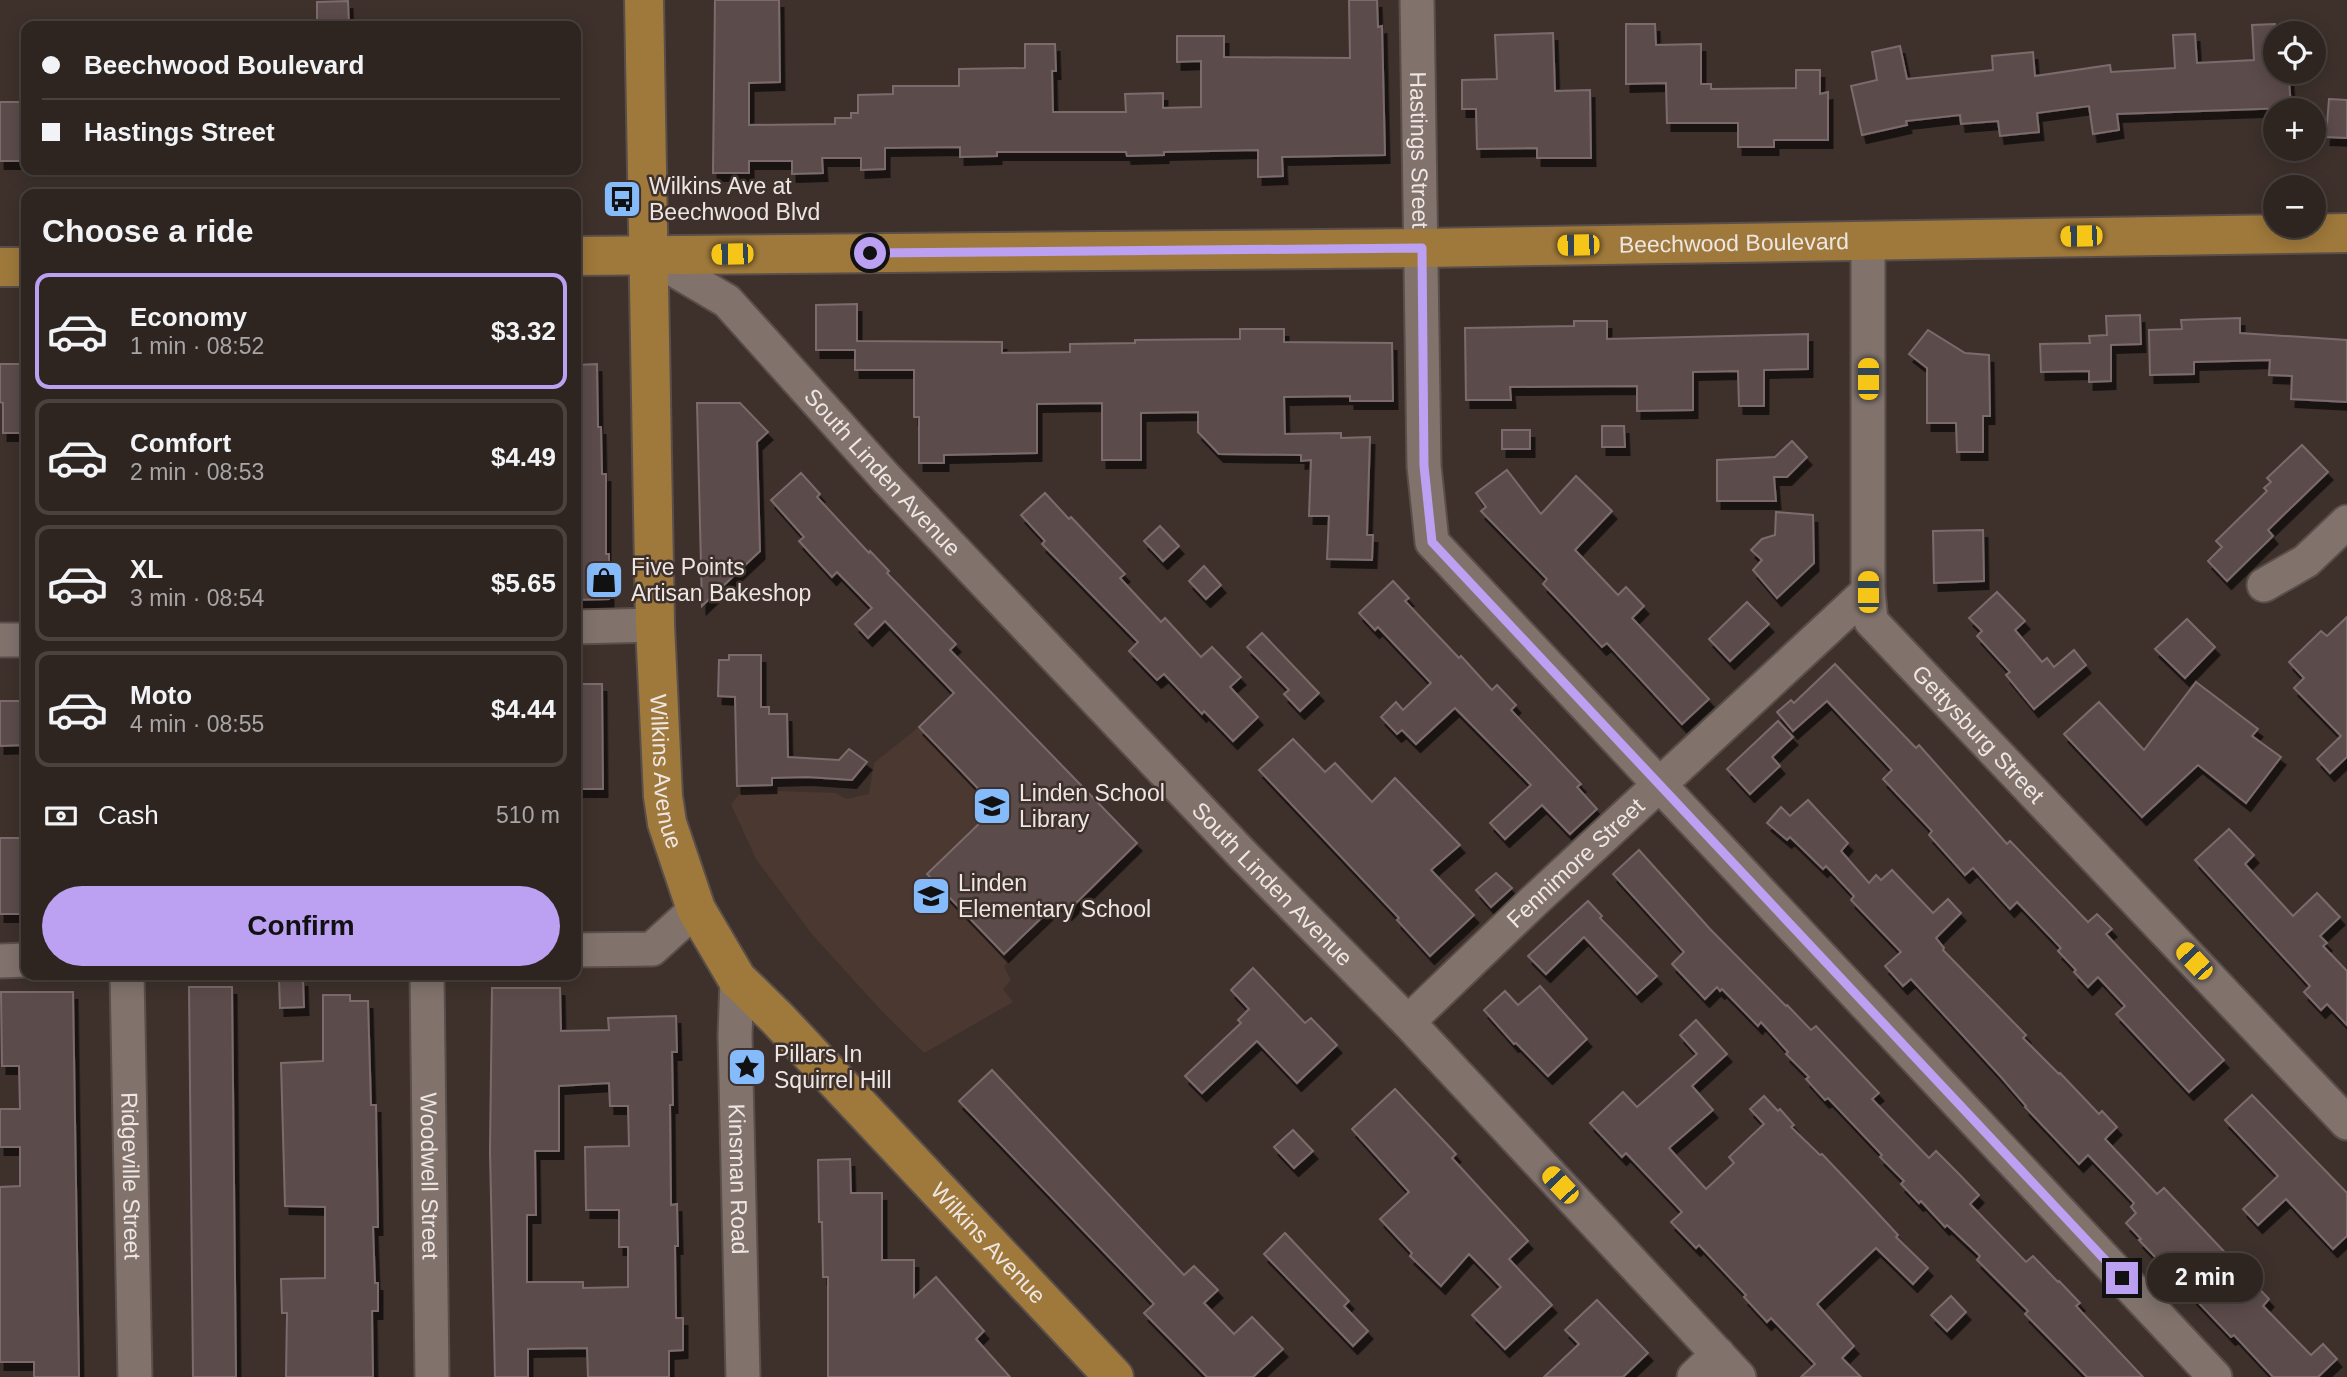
<!DOCTYPE html>
<meta charset="utf-8">
<style>
:root{--surface:#2e2521;--page:#362d2a;--text:#f1f3f6;--muted:#a7a5a5;--line:#49423f;--accent:#bca0f2}
body{margin:0;font-family:Helvetica,sans-serif;background:var(--page);color:var(--text);height:100vh;display:flex;flex-direction:column;font-size:26px;white-space:nowrap}
*{box-sizing:border-box;margin:0}
p{font-size:23px;color:var(--muted)}
.icon{flex:none;width:38px;height:38px;fill:none;stroke:currentColor;stroke-width:2;stroke-linecap:round;stroke-linejoin:round}
.map{position:relative;flex:1;overflow:hidden}
.panel{position:absolute;left:21px;top:189px;width:560px;height:791px;display:flex;flex-direction:column;background:var(--surface);border-radius:14px;box-shadow:0 4px 18px #0003,0 0 0 2px var(--line)}
.panel>*{flex:none}
.guide{position:absolute;left:21px;top:21px;width:560px;height:154px;border-radius:14px;box-shadow:0 4px 18px #0003,0 0 0 2px var(--line);display:grid;align-content:center;height:154px;padding:0 21px;background:var(--surface)}
.controls{position:absolute;left:2263px;top:21px;display:grid;gap:14px}
.controls a{display:grid;place-items:center;width:63px;height:63px;border-radius:50%;background:var(--surface);box-shadow:0 4px 18px #0003,0 0 0 2px var(--line);font-size:35px}
.end{position:absolute;width:32px;height:32px;margin:-16px;border:9px solid #bca0f2;background:#111;box-shadow:0 0 0 4px #111}
.from{border-radius:50%}
.bubble{position:absolute;height:49px;border-radius:24px;background:var(--surface);box-shadow:0 4px 18px #0003,0 0 0 2px var(--line);font-size:23px;font-weight:600;line-height:49px;text-align:center}
.car{position:absolute;width:21px;height:42px;margin:-21px -10px;border-radius:9px;box-shadow:0 0 5px 2px #0007;background:linear-gradient(#f5c518 24%,#345 0 40%,#f5c518 0 76%,#345 0 86%,#f5c518 0)}
.guide b{display:flex;align-items:center;gap:24px;height:66px;font-size:26px}
.guide b+b{border-top:2px solid var(--line)}
.guide i{width:18px;height:18px;background:var(--text)}
ul{padding:0;list-style:none}
li{display:flex;align-items:center;gap:21px;height:116px;margin:0 14px 10px;padding:0 7px;border:4px solid var(--line);border-radius:14px}
li div{flex:1}
li b{display:block;font-size:26px}
li em{font-style:normal;font-weight:600}
li.selected{border-color:var(--accent)}
li>.icon{width:63px;height:63px;stroke-width:1.5}
h2{padding:0 21px;font-size:32px;line-height:84px}
.pay{display:flex;align-items:center;gap:18px;height:77px;padding:0 21px;font-size:26px}
.pay p{margin-inline-start:auto}
.button{display:flex;gap:14px;margin-top:auto;padding:14px 21px}
.button a{flex:1;height:80px;border-radius:42px;background:var(--accent);color:#111;font-size:28px;font-weight:600;line-height:80px;text-align:center}
.map>svg:first-child{display:block}
.built{fill:#4b3830}
.building{fill:#5b4c4c;stroke:#7b6b6c;stroke-width:2;fill-rule:evenodd;filter:url(#shadow)}
.lines{fill:none;stroke-linecap:round;stroke-linejoin:round}
.minor-casing{stroke:#594e4a;stroke-width:37}
.major-casing{stroke:#594e4a;stroke-width:42}
.minor{stroke:#81726c;stroke-width:33}
.major{stroke:#9f793b;stroke-width:38}
.route{stroke:#bca0f2;stroke-width:9}
.labels{text-anchor:middle;dominant-baseline:central;stroke-width:5;stroke-linejoin:round;paint-order:stroke}
.street-label{font-size:23px;fill:#eee6e3;stroke:#3e312c}
.poi-label{font-size:23px;fill:#eee6e3;stroke:#3e312c;text-anchor:start}
</style>
<div class="map">
<svg width="2347" height="1377" viewBox="0 0 2347 1377">
<defs>
<filter id="shadow"><feDropShadow dx="4.5" dy="8" stdDeviation="0" flood-color="#0009"/></filter>
</defs>
<rect width="100%" height="100%" fill="#3e312c"/>
<polygon class="built" points="974,674 1137,843 1009,959 1004,967 1011,980 1003,989 1013,1002 924,1053 878,1007 811,933 756,859 731,804 743,790 836,793 846,799 869,794 874,763 919,727"/>
<g class="building">
<polygon points="715,0 779,0 780,82 749,83 749,125 835,124 835,118 851,118 851,113 858,113 858,95 893,94 893,86 959,86 959,69 1025,68 1025,44 1055,44 1056,71 1052,71 1053,112 1126,112 1125,94 1163,93 1163,108 1201,107 1201,61 1177,62 1177,36 1224,36 1224,57 1350,58 1349,0 1377,0 1378,27 1382,26 1385,155 1282,157 1283,176 1258,177 1258,150 1164,152 1164,155 1127,156 1126,152 997,152 997,156 960,157 960,147 885,148 885,169 861,170 861,158 822,158 823,173 792,174 792,161 749,161 749,173 713,173"/>
<polygon points="348,1 349,26 317,26 317,2"/>
<polygon points="1626,24 1655,24 1656,45 1701,44 1701,84 1711,84 1711,89 1796,88 1796,70 1820,70 1820,94 1828,92 1828,140 1774,140 1774,147 1738,147 1738,123 1667,123 1666,83 1626,84"/>
<polygon points="2275,24 2275,72 2284,72 2284,79 2289,79 2291,108 2117,114 2119,130 2093,134 2089,106 2037,113 2039,132 2000,136 1998,121 1961,124 1960,115 1906,121 1907,125 1862,135 1851,86 1877,80 1872,52 1900,46 1907,79 1993,70 1992,56 2033,52 2035,76 2110,65 2111,72 2175,68 2173,35 2195,34 2197,63 2254,60 2252,25"/>
<polygon points="1553,33 1555,91 1590,90 1591,158 1537,158 1537,148 1477,149 1476,109 1462,109 1462,80 1497,79 1495,35"/>
<polygon points="2329,99 2347,100 2347,138 2326,137"/>
<rect x="0" y="102" width="26" height="59"/>
<polygon points="857,304 857,341 1002,342 1002,353 1070,352 1070,344 1135,343 1135,340 1240,339 1240,329 1284,329 1284,342 1392,343 1393,401 1350,401 1350,396 1284,397 1285,434 1341,433 1341,438 1370,437 1367,535 1373,535 1372,560 1327,559 1329,516 1309,516 1311,460 1301,461 1301,455 1219,454 1198,432 1198,412 1141,413 1141,460 1102,460 1102,403 1037,404 1037,453 944,455 944,463 919,463 919,417 914,417 914,370 855,370 855,350 816,350 816,305"/>
<polygon points="2140,315 2141,344 2111,345 2111,381 2089,382 2089,371 2041,372 2040,344 2090,343 2089,336 2107,335 2106,316"/>
<polygon points="2240,318 2240,333 2347,340 2347,402 2291,399 2292,376 2269,375 2270,360 2194,362 2194,374 2150,375 2149,330 2182,329 2181,320"/>
<polygon points="1574,321 1607,321 1607,339 1808,334 1808,369 1764,370 1764,406 1739,406 1738,371 1693,372 1693,410 1637,411 1637,386 1510,387 1511,400 1466,400 1465,328 1574,326"/>
<polygon points="1928,330 1965,353 1989,355 1990,416 1983,416 1983,452 1957,452 1956,423 1927,423 1927,368 1909,354"/>
<polygon points="0,364 26,364 26,433 3,433 3,403 0,402"/>
<polygon points="597,364 598,427 601,427 602,474 606,474 606,554 609,554 609,599 576,600 576,365"/>
<polygon points="697,403 740,403 768,432 757,442 760,551 702,606"/>
<polygon points="1602,426 1624,426 1625,447 1602,447"/>
<rect x="1502" y="430" width="28" height="19"/>
<polygon points="1792,441 1807,457 1787,477 1774,477 1776,501 1717,501 1717,460 1775,457"/>
<polygon points="2302,445 2328,472 2268,530 2273,536 2227,581 2208,561 2222,547 2216,541 2267,491 2264,488 2271,482 2267,478"/>
<polygon points="1507,470 1541,514 1576,476 1612,511 1575,550 1618,595 1626,587 1644,606 1632,618 1709,699 1682,724 1607,643 1602,647 1564,606 1543,584 1547,579 1481,511 1486,507 1476,493"/>
<polygon points="801,473 820,494 817,497 869,553 870,551 889,571 887,573 956,644 950,650 1137,843 1067,912 1058,902 1004,954 927,874 984,819 981,815 993,804 919,727 954,693 885,621 868,638 855,624 872,608 837,572 832,577 799,541 804,537 771,500"/>
<polygon points="1045,493 1069,519 1071,517 1125,574 1120,578 1161,622 1165,618 1201,657 1212,647 1241,677 1230,687 1258,717 1233,741 1204,711 1202,714 1164,674 1157,680 1129,651 1138,642 1042,544 1045,541 1021,515"/>
<polygon points="1776,512 1813,515 1814,563 1777,598 1753,570 1762,560 1751,550 1762,539 1775,535"/>
<polygon points="1160,526 1179,546 1163,561 1144,541"/>
<polygon points="1983,530 1984,581 1934,583 1933,531"/>
<polygon points="1204,566 1221,585 1206,599 1189,581"/>
<polygon points="1393,581 1409,598 1405,601 1459,658 1461,656 1492,690 1497,685 1516,705 1511,710 1581,784 1577,787 1597,809 1570,834 1542,805 1505,839 1490,823 1531,785 1455,708 1416,744 1402,730 1397,734 1381,717 1396,702 1403,710 1431,683 1378,627 1375,630 1359,613"/>
<polygon points="1997,592 2025,621 2015,630 2042,662 2047,658 2054,667 2074,650 2086,665 2034,709 2006,675 2010,672 1977,636 1982,631 1969,618"/>
<polygon points="1747,602 1769,624 1730,661 1709,639"/>
<polygon points="2347,617 2347,757 2330,773 2317,759 2341,736 2294,688 2304,678 2289,662 2321,631 2327,636"/>
<polygon points="2187,619 2215,647 2185,678 2155,649"/>
<polygon points="1262,633 1319,693 1300,711 1284,694 1289,690 1247,647"/>
<polygon points="729,655 761,655 761,707 769,707 769,714 787,714 788,757 839,760 849,749 867,762 852,780 807,777 772,778 772,785 737,786 735,697 718,696 719,660 729,660"/>
<polygon points="1835,664 1916,748 1919,745 2007,844 2010,841 2088,922 2097,914 2112,929 2106,934 2224,1060 2189,1092 2116,1014 2125,1006 2098,977 2088,987 2074,972 2076,970 2058,951 2061,948 2017,902 2010,909 1973,868 1965,875 1929,835 1932,831 1883,779 1892,770 1827,701 1793,731 1777,712 1791,700 1794,703"/>
<polygon points="2196,682 2258,729 2252,736 2281,757 2246,803 2198,765 2142,817 2064,734 2099,702 2144,750"/>
<polygon points="576,684 602,684 603,789 576,789"/>
<polygon points="0,701 26,701 26,745 0,746"/>
<polygon points="1778,721 1793,737 1772,757 1780,766 1750,794 1727,769"/>
<polygon points="1293,739 1325,772 1335,763 1372,802 1395,778 1460,845 1431,870 1474,915 1430,956 1397,920 1399,918 1259,770"/>
<polygon points="1808,800 1848,843 1841,851 1869,883 1876,875 1881,880 1892,870 1933,913 1948,899 1961,913 1936,938 1944,948 1943,950 2026,1035 2023,1038 2059,1074 2060,1073 2099,1114 2102,1111 2117,1127 2105,1139 2157,1194 2164,1188 2269,1299 2263,1306 2311,1355 2323,1344 2337,1359 2318,1377 2273,1377 2234,1335 2231,1337 2139,1240 2141,1239 2126,1223 2136,1213 2131,1207 2134,1203 2088,1155 2079,1164 2025,1107 2026,1106 2001,1077 1911,979 1903,986 1885,966 1901,952 1851,900 1854,896 1826,866 1823,869 1790,837 1787,840 1767,823 1781,807 1790,816"/>
<polygon points="2229,829 2254,855 2245,864 2293,916 2317,893 2340,917 2320,936 2327,943 2323,946 2347,971 2347,1025 2327,1004 2321,1010 2304,992 2310,986 2195,860"/>
<rect x="0" y="838" width="26" height="76"/>
<polygon points="1639,850 1710,929 1786,1006 1787,1005 1811,1030 1816,1026 1863,1076 1879,1093 1872,1099 1929,1158 1936,1151 1959,1174 1979,1195 1970,1204 2026,1262 2033,1256 2058,1282 2059,1281 2080,1303 2076,1306 2143,1377 2087,1377 2025,1314 2028,1311 1977,1260 1980,1256 1947,1225 1945,1227 1921,1201 1919,1203 1901,1184 1904,1181 1880,1157 1882,1155 1828,1098 1825,1100 1806,1079 1809,1077 1786,1054 1788,1052 1761,1022 1758,1026 1722,989 1720,991 1717,987 1705,999 1672,964 1684,952 1613,874"/>
<polygon points="1496,873 1512,888 1491,907 1476,890"/>
<polygon points="1588,901 1602,916 1600,918 1657,976 1637,994 1584,937 1546,974 1528,956"/>
<polygon points="1253,968 1305,1023 1311,1018 1337,1045 1297,1083 1257,1041 1202,1093 1185,1076 1241,1023 1238,1020 1249,1009 1231,990"/>
<polygon points="279,979 303,979 304,1007 280,1008"/>
<polygon points="1540,986 1587,1039 1548,1076 1516,1043 1514,1044 1484,1010 1505,991 1518,1005"/>
<polygon points="189,987 232,987 236,1377 193,1377"/>
<path d="M492,988H560L561,1031L609,1030L608,1018L676,1016L677,1052H672L673,1105H670L671,1205L677,1204L678,1246H675L676,1318H683V1350L669,1351V1377H588L587,1348L528,1349V1377H495L490,1152ZM609,1083L610,1106H628L629,1146L585,1147L586,1210H619V1247H628V1287L583,1288V1282H527V1215H536L535,1151H559V1086Z"/>
<polygon points="1,992 73,992 79,1377 34,1377 34,1362 0,1362 0,1187 20,1186 20,1147 0,1147 0,1109 20,1109 19,1066 2,1066"/>
<polygon points="323,995 350,995 350,1001 368,1001 371,1105 376,1105 378,1227 373,1227 375,1283 378,1283 378,1311 372,1311 373,1377 286,1377 287,1313 282,1313 281,1279 325,1278 325,1207 285,1206 281,1063 323,1061"/>
<polygon points="1696,1020 1727,1054 1692,1086 1713,1110 1669,1148 1706,1189 1734,1163 1729,1157 1764,1124 1750,1109 1764,1096 1778,1111 1780,1109 1794,1125 1791,1127 1820,1155 1822,1154 1860,1194 1898,1235 1896,1237 1928,1268 1913,1284 1876,1248 1817,1304 1854,1346 1842,1358 1861,1377 1801,1377 1815,1364 1771,1318 1767,1322 1744,1297 1746,1295 1699,1245 1696,1248 1671,1222 1682,1212 1626,1153 1622,1157 1590,1123 1623,1092 1637,1107 1697,1054 1680,1035"/>
<polygon points="992,1070 1184,1275 1194,1266 1218,1290 1204,1303 1234,1334 1252,1317 1283,1349 1253,1377 1207,1377 1144,1313 1154,1304 959,1101"/>
<polygon points="1395,1089 1456,1154 1452,1158 1528,1241 1509,1259 1552,1305 1505,1349 1472,1315 1501,1287 1469,1254 1441,1286 1410,1256 1412,1253 1380,1219 1409,1192 1352,1129"/>
<polygon points="2252,1095 2347,1193 2347,1236 2333,1249 2286,1199 2258,1225 2243,1209 2278,1176 2225,1120"/>
<polygon points="1293,1130 1313,1151 1294,1168 1274,1147"/>
<polygon points="850,1159 851,1193 882,1193 882,1260 914,1260 914,1297 936,1277 984,1331 976,1339 1010,1377 828,1377 828,1277 823,1277 822,1222 819,1222 818,1160"/>
<polygon points="1285,1233 1349,1301 1344,1306 1368,1331 1353,1346 1264,1254"/>
<polygon points="1951,1296 1966,1312 1947,1331 1931,1315"/>
<polygon points="1597,1300 1648,1353 1623,1377 1544,1377 1579,1344 1565,1330"/>
</g>
<g class="lines">
<g class="minor-casing">
<g id="minor">
<path id="s1" d="M1417,0L1424,466L1432,542L2215,1377"/>
<path id="s2" d="M1868,240V591L1871,621L2347,1123"/>
<path id="s3" d="M649,255L727,301L886,478L1245,857L1408,1022L1739,1377"/>
<polyline points="2264,585 2306,561 2347,522"/>
<polyline points="576,627 655,625"/>
<polyline points="0,640 26,640"/>
<polyline points="576,950 652,949 696,909"/>
<polyline points="0,961 26,960"/>
<path id="s4" d="M127,975L135,1377"/>
<path id="s5" d="M427,975L432,1377"/>
<path id="s6" d="M737,979L735,1036L743,1377"/>
<path id="s7" d="M1408,1022L1534,901L1868,591"/>
<polyline points="1694,1377 1718,1354"/>
</g>
</g>
<g class="major-casing">
<g id="major">
<path id="s8" d="M644,0L655,625L663,796L667,823L696,909L737,979L777,1018L1114,1377"/>
<path id="s9" d="M576,256L1422,248L2347,233"/>
<polyline points="0,267 26,267"/>
</g>
</g>
<use href="#minor" class="minor"/>
<use href="#major" class="major"/>
</g>
<g class="lines">
<polyline class="route" points="870,253 1422,248 1424,466 1432,542 2122,1278"/>
</g>
<defs>
<g id="bus-square" transform="scale(2.0125)"><rect x="-9" y="-9" width="18" height="18" rx="4" fill="#86bbfb" stroke="#3e312c"/><path d="M-5-6H5V4H4V6H2V4H-2V6H-4V4H-5ZM-3.5-4V0h7V-4ZM-3.5 1.2v1.5H-2V1.2ZM2 1.2v1.5H3.5V1.2Z" fill="#111"/></g>
<g id="shop-square" transform="scale(2.0125)"><rect x="-9" y="-9" width="18" height="18" rx="4" fill="#86bbfb" stroke="#3e312c"/><path d="M-5-2.5h2.3a2.7 3.5 0 0 1 5.4 0H5L5.5 6h-11ZM-1.5-2.5h3a1.5 2.3 0 0 0-3 0Z" fill="#111"/></g>
<g id="school-square" transform="scale(2.0125)"><rect x="-9" y="-9" width="18" height="18" rx="4" fill="#86bbfb" stroke="#3e312c"/><path d="M0-5L7-2L0 1L-7-2ZM-4 1L0 2.5L4 1V4Q0 6-4 4Z" fill="#111"/></g>
<g id="sight-square" transform="scale(2.0125)"><rect x="-9" y="-9" width="18" height="18" rx="4" fill="#86bbfb" stroke="#3e312c"/><path d="M0-6L1.8-2.2L6-1.7L2.9 1.2L3.7 5.4L0 3.3L-3.7 5.4L-2.9 1.2L-6-1.7L-1.8-2.2Z" fill="#111"/></g>
</defs>
<g fill-rule="evenodd">
<use href="#bus-square" x="622" y="199"/>
<use href="#shop-square" x="604" y="580"/>
<use href="#school-square" x="992" y="806"/>
<use href="#school-square" x="931" y="896"/>
<use href="#sight-square" x="747" y="1067"/>
</g>
<g class="labels">
<g class="street-label">
<text stroke="none"><textPath href="#s1" startOffset="150">Hastings Street</textPath></text>
<text stroke="none"><textPath href="#s9" startOffset="1158">Beechwood Boulevard</textPath></text>
<text stroke="none"><textPath href="#s3" startOffset="322">South Linden Avenue</textPath></text>
<text stroke="none"><textPath href="#s2" startOffset="537">Gettysburg Street</textPath></text>
<text stroke="none"><textPath href="#s8" startOffset="772">Wilkins Avenue</textPath></text>
<text stroke="none"><textPath href="#s7" startOffset="231">Fennimore Street</textPath></text>
<text stroke="none"><textPath href="#s3" startOffset="889">South Linden Avenue</textPath></text>
<text stroke="none"><textPath href="#s4" startOffset="201">Ridgeville Street</textPath></text>
<text stroke="none"><textPath href="#s5" startOffset="201">Woodwell Street</textPath></text>
<text stroke="none"><textPath href="#s6" startOffset="200">Kinsman Road</textPath></text>
<text stroke="none"><textPath href="#s8" startOffset="1360">Wilkins Avenue</textPath></text>
</g>
<g class="poi-label">
<text x="649" y="186">Wilkins Ave at<tspan x="649" dy="26">Beechwood Blvd</tspan></text>
<text x="631" y="567">Five Points<tspan x="631" dy="26">Artisan Bakeshop</tspan></text>
<text x="1019" y="793">Linden School<tspan x="1019" dy="26">Library</tspan></text>
<text x="958" y="883">Linden<tspan x="958" dy="26">Elementary School</tspan></text>
<text x="774" y="1054">Pillars In<tspan x="774" dy="26">Squirrel Hill</tspan></text>
</g>
</g>
</svg>
<div class="controls">
<a><svg class="icon" aria-label="locate" viewBox="0 0 24 24"><circle cx="12" cy="12" r="6"/><path d="M12 2v4M12 18v4M2 12h4M18 12h4"/></svg></a>
<a>+</a>
<a>−</a>
</div>
<i class="end from" style="left:870px;top:253px"></i>
<i class="end" style="left:2122px;top:1278px"></i>
<div class="bubble" style="left:2147px;top:1253px;width:116px">2 min</div>
<i class="car" style="left:2081px;top:236px;rotate:269deg"></i>
<i class="car" style="left:1578px;top:245px;rotate:269deg"></i>
<i class="car" style="left:732px;top:254px;rotate:269deg"></i>
<i class="car" style="left:1868px;top:379px;rotate:0deg"></i>
<i class="car" style="left:1868px;top:592px;rotate:0deg"></i>
<i class="car" style="left:2194px;top:961px;rotate:317deg"></i>
<i class="car" style="left:1560px;top:1185px;rotate:317deg"></i>
<div class="guide">
<b><i class="from"></i>Beechwood Boulevard</b>
<b><i></i>Hastings Street</b>
</div>
<section class="panel">
<h2>Choose a ride</h2>
<ul>
<li class="selected"><svg class="icon" aria-label="car" viewBox="0 0 24 24"><path d="M5 17H2v-5l4-1 3-4h7l3 4 3 1v5h-3M9 17h6M6 11h13"/><circle cx="7" cy="17" r="2"/><circle cx="17" cy="17" r="2"/></svg><div><b>Economy</b><p>1 min · 08:52</p></div><em>$3.32</em></li>
<li><svg class="icon" aria-label="car" viewBox="0 0 24 24"><path d="M5 17H2v-5l4-1 3-4h7l3 4 3 1v5h-3M9 17h6M6 11h13"/><circle cx="7" cy="17" r="2"/><circle cx="17" cy="17" r="2"/></svg><div><b>Comfort</b><p>2 min · 08:53</p></div><em>$4.49</em></li>
<li><svg class="icon" aria-label="car" viewBox="0 0 24 24"><path d="M5 17H2v-5l4-1 3-4h7l3 4 3 1v5h-3M9 17h6M6 11h13"/><circle cx="7" cy="17" r="2"/><circle cx="17" cy="17" r="2"/></svg><div><b>XL</b><p>3 min · 08:54</p></div><em>$5.65</em></li>
<li><svg class="icon" aria-label="car" viewBox="0 0 24 24"><path d="M5 17H2v-5l4-1 3-4h7l3 4 3 1v5h-3M9 17h6M6 11h13"/><circle cx="7" cy="17" r="2"/><circle cx="17" cy="17" r="2"/></svg><div><b>Moto</b><p>4 min · 08:55</p></div><em>$4.44</em></li>
</ul>
<div class="pay"><svg class="icon" aria-label="cash" viewBox="0 0 24 24"><path d="M3 7h18v10H3z"/><circle cx="12" cy="12" r="2"/></svg>Cash<p>510 m</p></div>
<div class="button"><a>Confirm</a></div>
</section>
</div>
